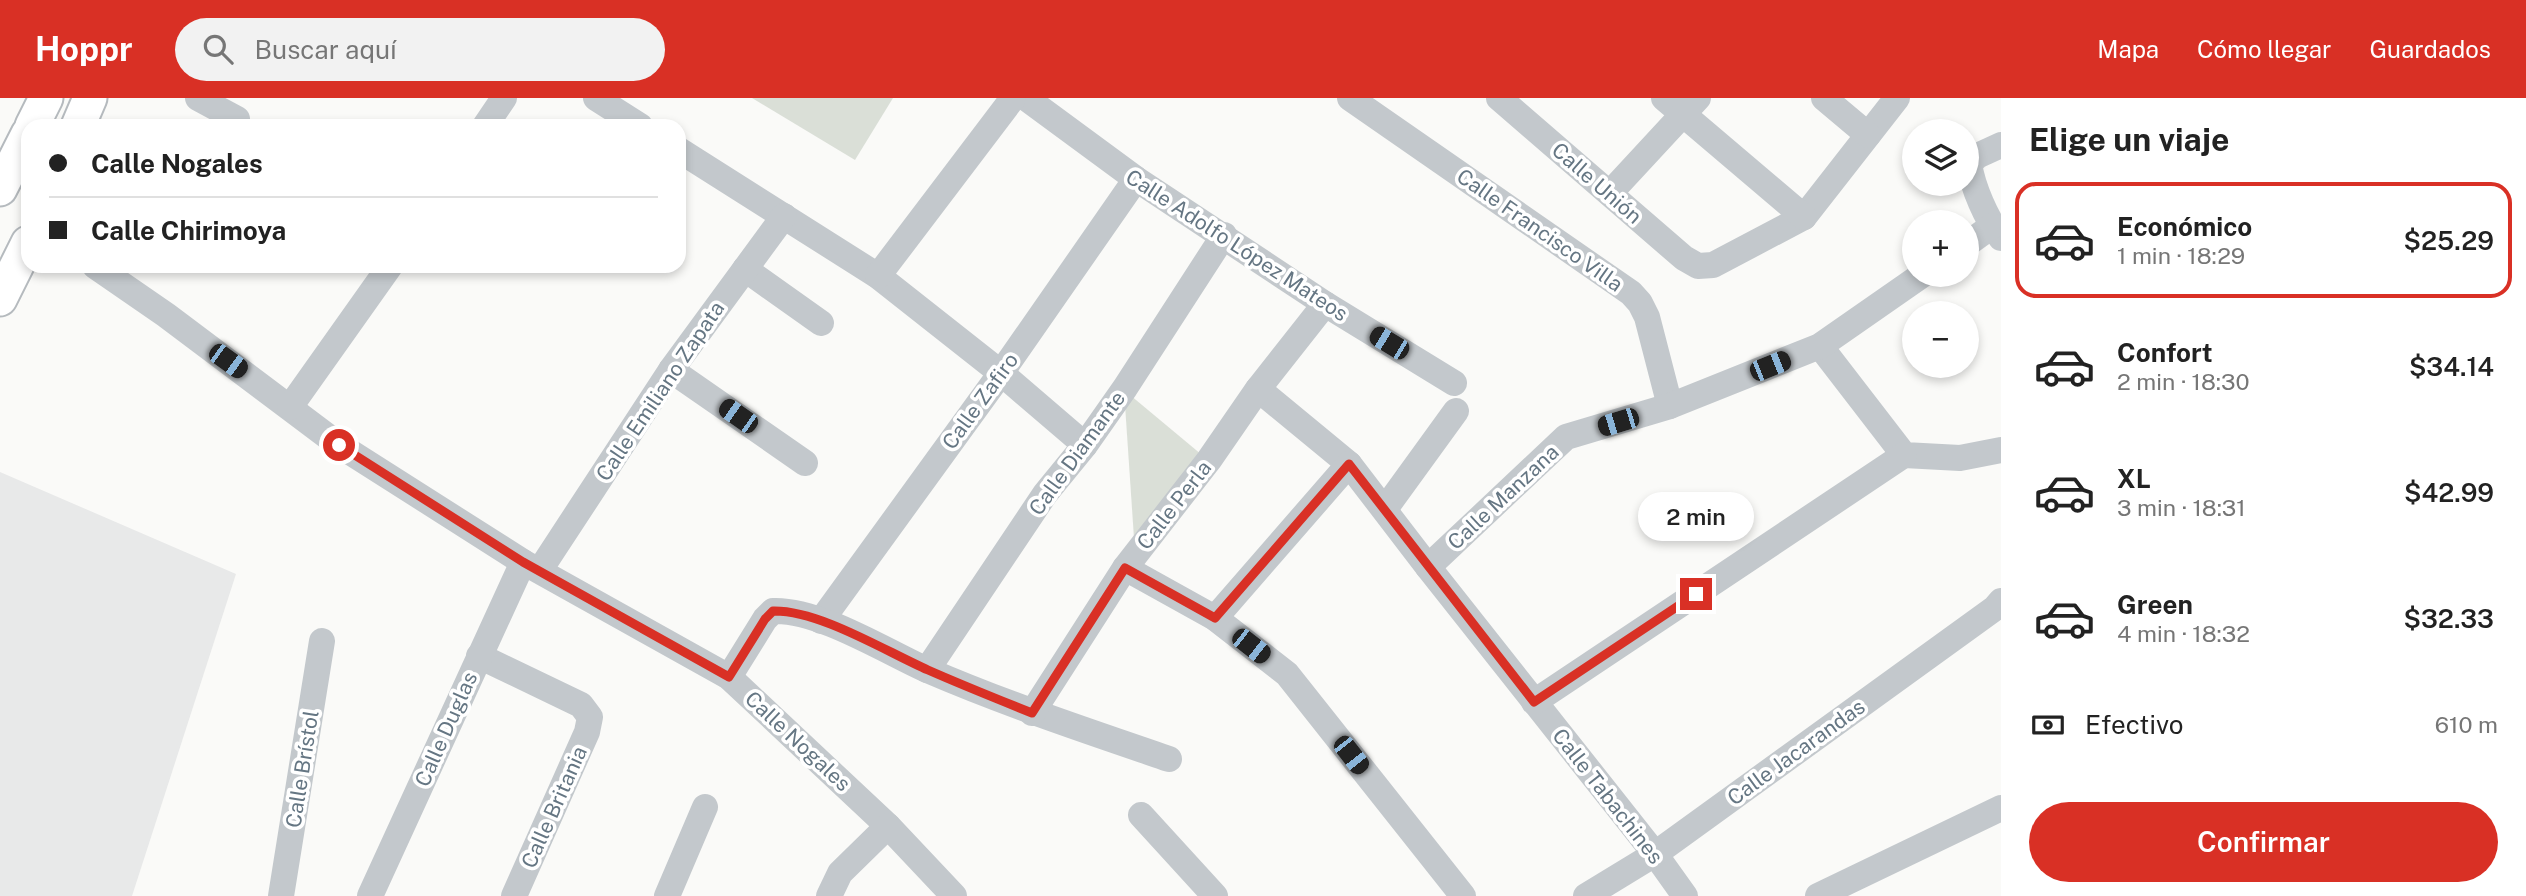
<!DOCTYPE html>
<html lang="es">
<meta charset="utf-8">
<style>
:root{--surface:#fff;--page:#f2f2f2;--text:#222;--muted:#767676;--line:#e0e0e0;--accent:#d93025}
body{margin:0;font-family:"Public Sans",sans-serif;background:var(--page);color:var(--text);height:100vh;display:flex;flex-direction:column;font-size:26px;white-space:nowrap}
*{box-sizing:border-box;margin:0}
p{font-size:23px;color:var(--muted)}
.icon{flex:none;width:38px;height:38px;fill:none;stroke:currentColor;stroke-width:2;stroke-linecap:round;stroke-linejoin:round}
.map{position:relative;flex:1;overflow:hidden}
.details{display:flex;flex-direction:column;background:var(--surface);width:525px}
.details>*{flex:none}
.guide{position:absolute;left:21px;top:21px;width:665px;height:154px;border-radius:21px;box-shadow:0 4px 10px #0003;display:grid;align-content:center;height:154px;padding:0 28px;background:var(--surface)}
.fabs{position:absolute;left:1902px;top:21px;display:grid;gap:14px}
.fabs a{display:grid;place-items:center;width:77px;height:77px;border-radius:50%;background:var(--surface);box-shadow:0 4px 10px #0003;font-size:35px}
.end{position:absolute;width:32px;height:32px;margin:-16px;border:9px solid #d93025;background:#fff;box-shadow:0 0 0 4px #fff}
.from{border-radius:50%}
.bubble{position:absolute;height:49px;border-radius:24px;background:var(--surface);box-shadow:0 4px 10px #0003;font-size:23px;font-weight:600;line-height:49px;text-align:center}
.car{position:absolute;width:21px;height:42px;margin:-21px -10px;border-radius:9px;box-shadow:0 0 5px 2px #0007;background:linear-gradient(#222 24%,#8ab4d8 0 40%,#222 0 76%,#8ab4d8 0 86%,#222 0)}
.guide b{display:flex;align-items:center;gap:24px;height:66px;font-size:26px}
.guide b+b{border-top:2px solid var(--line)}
.guide i{width:18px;height:18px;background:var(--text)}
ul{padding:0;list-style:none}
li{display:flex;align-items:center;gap:21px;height:116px;margin:0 14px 10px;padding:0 14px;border:4px solid transparent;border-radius:21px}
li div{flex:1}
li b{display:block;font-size:26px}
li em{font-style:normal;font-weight:600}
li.selected{border-color:var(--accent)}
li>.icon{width:63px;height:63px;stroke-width:1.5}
h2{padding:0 28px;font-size:32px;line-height:84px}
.pay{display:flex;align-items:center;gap:18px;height:77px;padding:0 28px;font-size:26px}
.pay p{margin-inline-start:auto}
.action{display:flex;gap:14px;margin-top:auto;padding:14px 28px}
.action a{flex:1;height:80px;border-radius:42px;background:var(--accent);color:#fff;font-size:28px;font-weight:600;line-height:80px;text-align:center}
header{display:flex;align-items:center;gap:42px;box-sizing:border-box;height:98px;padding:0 35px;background:var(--accent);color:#fff}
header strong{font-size:33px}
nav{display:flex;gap:38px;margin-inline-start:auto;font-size:24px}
.search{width:490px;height:63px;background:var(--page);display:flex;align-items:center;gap:18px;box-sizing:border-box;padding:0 24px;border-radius:38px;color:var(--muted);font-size:26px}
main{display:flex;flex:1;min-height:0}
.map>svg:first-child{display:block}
.built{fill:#e8e9e9}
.park{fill:#dadfd7}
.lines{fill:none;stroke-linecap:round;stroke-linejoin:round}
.major-casing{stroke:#b5babe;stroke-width:37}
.minor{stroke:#c3c8cc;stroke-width:26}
.major{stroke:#fff;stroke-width:33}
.route{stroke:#d93025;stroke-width:9}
.labels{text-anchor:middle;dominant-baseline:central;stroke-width:7;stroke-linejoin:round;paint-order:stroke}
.street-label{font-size:21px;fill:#657683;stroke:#fff}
</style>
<header>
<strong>Hoppr</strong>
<div class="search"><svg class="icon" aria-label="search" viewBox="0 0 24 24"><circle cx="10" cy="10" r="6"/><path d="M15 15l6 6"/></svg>Buscar aquí</div>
<nav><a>Mapa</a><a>Cómo llegar</a><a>Guardados</a></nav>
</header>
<main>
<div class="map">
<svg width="2001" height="798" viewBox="0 0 2001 798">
<rect width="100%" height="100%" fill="#fafaf8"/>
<polygon class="built" points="0,374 236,476 132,798 0,798"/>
<g class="park">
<polygon points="752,0 893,0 855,62"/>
<polygon points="1124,292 1208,362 1135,455"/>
</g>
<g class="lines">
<g class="major-casing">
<g id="major">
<polyline points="32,28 46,0"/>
<polyline points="78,28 90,0"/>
<polyline points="0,91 28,36"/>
<polyline points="0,201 28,145"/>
</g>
</g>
<g class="minor">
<polyline points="198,0 237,21"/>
<polyline points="596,0 640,28"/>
<polyline points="1026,0 1136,81 1325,206 1454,285"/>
<polyline points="1350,0 1631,195 1640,205 1647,219 1670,308"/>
<polyline points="1499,0 1684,160 1698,168 1713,167 1804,119 1897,0"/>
<polyline points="1664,0 1804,119"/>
<polyline points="1824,0 1868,37"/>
<polyline points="485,28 504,0"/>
<path d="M2001,47L1977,58L1969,66C1973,90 1986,120 2001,140"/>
<polyline points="679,52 878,178 1001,275 1085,347"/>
<polyline points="1610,95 1698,0"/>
<polyline points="1967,146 1992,128"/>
<polyline points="95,168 166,217 339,347 523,464 729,579 888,728 954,798"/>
<polyline points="745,171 821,225"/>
<polyline points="878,178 1013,0"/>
<polyline points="1820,248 1904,357 1960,360 2001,352"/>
<polyline points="671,272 805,365"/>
<polyline points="1258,291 1349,366 1428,469 1655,756 1685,798"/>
<polyline points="290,309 390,168"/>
<polyline points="1385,411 1456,313"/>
<polyline points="1428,469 1566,339 1670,308 1820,248 1922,177"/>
<polyline points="1125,470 1215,520 1287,576 1463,798"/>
<polyline points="540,472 671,272 784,118"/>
<polyline points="1215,520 1349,366"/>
<polyline points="821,523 1001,275 1136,81"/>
<polyline points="479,558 581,607 590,619 587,634 514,798"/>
<polyline points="927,572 1045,396 1085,347 1125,290 1224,137"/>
<path d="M729,579L765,521L773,513C818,511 885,553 927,572C1006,606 1087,633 1169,661"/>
<polyline points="1534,604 1904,357"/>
<polyline points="1032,615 1125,470 1209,362 1258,291 1325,206"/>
<polyline points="1141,717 1215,798"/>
<polyline points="281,798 322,543"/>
<polyline points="370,798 523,464"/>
<polyline points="667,798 705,709"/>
<polyline points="829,798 840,775 888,728"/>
<polyline points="1586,798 1655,756 1995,510 2001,503"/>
<polyline points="1818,798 2001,710"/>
</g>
<use href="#major" class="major"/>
</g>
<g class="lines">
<path class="route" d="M339,347L523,464L729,579L765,521L773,513C819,512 885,553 928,572C962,587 997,601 1032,615L1125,470L1215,520L1349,366L1534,604L1696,496"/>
</g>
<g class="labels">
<g class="street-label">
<text transform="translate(1597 85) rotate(41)">Calle Unión</text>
<text transform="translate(1540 132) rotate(35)">Calle Francisco Villa</text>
<text transform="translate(1237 147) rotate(33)">Calle Adolfo López Mateos</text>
<text transform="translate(660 293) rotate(-56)">Calle Emiliano Zapata</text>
<text transform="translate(980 303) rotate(-54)">Calle Zafiro</text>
<text transform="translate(1077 355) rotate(-54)">Calle Diamante</text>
<text transform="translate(1503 399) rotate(-43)">Calle Manzana</text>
<text transform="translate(1174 407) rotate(-52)">Calle Perla</text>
<text transform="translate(446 631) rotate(-66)">Calle Duglas</text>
<text transform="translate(798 643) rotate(43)">Calle Nogales</text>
<text transform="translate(1796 654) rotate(-36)">Calle Jacarandas</text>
<text transform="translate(302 671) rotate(-81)">Calle Brístol</text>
<text transform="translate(1608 698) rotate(52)">Calle Tabachines</text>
<text transform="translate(554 709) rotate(-66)">Calle Britania</text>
</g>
</g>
</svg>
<div class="fabs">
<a><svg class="icon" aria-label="layers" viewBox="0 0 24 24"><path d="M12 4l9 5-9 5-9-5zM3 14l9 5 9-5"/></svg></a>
<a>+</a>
<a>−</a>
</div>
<i class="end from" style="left:339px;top:347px"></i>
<i class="end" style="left:1696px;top:496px"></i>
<div class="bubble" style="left:1638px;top:394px;width:116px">2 min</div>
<i class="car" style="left:1389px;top:245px;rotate:301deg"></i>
<i class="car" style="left:228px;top:263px;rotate:126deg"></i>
<i class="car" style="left:1770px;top:268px;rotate:68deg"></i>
<i class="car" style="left:738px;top:318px;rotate:305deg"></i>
<i class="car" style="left:1618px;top:324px;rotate:253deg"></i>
<i class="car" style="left:1251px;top:548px;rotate:128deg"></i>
<i class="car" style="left:1351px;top:657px;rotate:142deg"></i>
<div class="guide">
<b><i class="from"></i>Calle Nogales</b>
<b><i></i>Calle Chirimoya</b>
</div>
</div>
<section class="details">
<h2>Elige un viaje</h2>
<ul>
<li class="selected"><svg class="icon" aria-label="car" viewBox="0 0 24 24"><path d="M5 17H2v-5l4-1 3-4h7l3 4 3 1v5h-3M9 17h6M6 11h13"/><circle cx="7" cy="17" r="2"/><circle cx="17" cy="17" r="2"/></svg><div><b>Económico</b><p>1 min · 18:29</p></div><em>$25.29</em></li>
<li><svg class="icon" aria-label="car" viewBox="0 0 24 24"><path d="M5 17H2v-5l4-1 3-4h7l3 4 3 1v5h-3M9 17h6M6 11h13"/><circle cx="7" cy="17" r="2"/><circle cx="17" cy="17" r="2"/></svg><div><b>Confort</b><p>2 min · 18:30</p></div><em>$34.14</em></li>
<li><svg class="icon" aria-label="car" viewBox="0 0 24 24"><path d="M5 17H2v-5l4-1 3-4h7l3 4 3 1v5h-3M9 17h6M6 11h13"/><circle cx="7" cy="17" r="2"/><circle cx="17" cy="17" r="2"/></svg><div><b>XL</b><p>3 min · 18:31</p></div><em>$42.99</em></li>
<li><svg class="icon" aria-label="car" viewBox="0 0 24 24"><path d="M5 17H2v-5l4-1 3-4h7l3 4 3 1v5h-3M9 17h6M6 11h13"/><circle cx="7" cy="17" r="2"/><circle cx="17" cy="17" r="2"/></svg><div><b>Green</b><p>4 min · 18:32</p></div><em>$32.33</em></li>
</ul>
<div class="pay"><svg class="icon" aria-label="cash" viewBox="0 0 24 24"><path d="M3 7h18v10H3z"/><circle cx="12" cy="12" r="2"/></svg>Efectivo<p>610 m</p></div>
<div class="action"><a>Confirmar</a></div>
</section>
</main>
